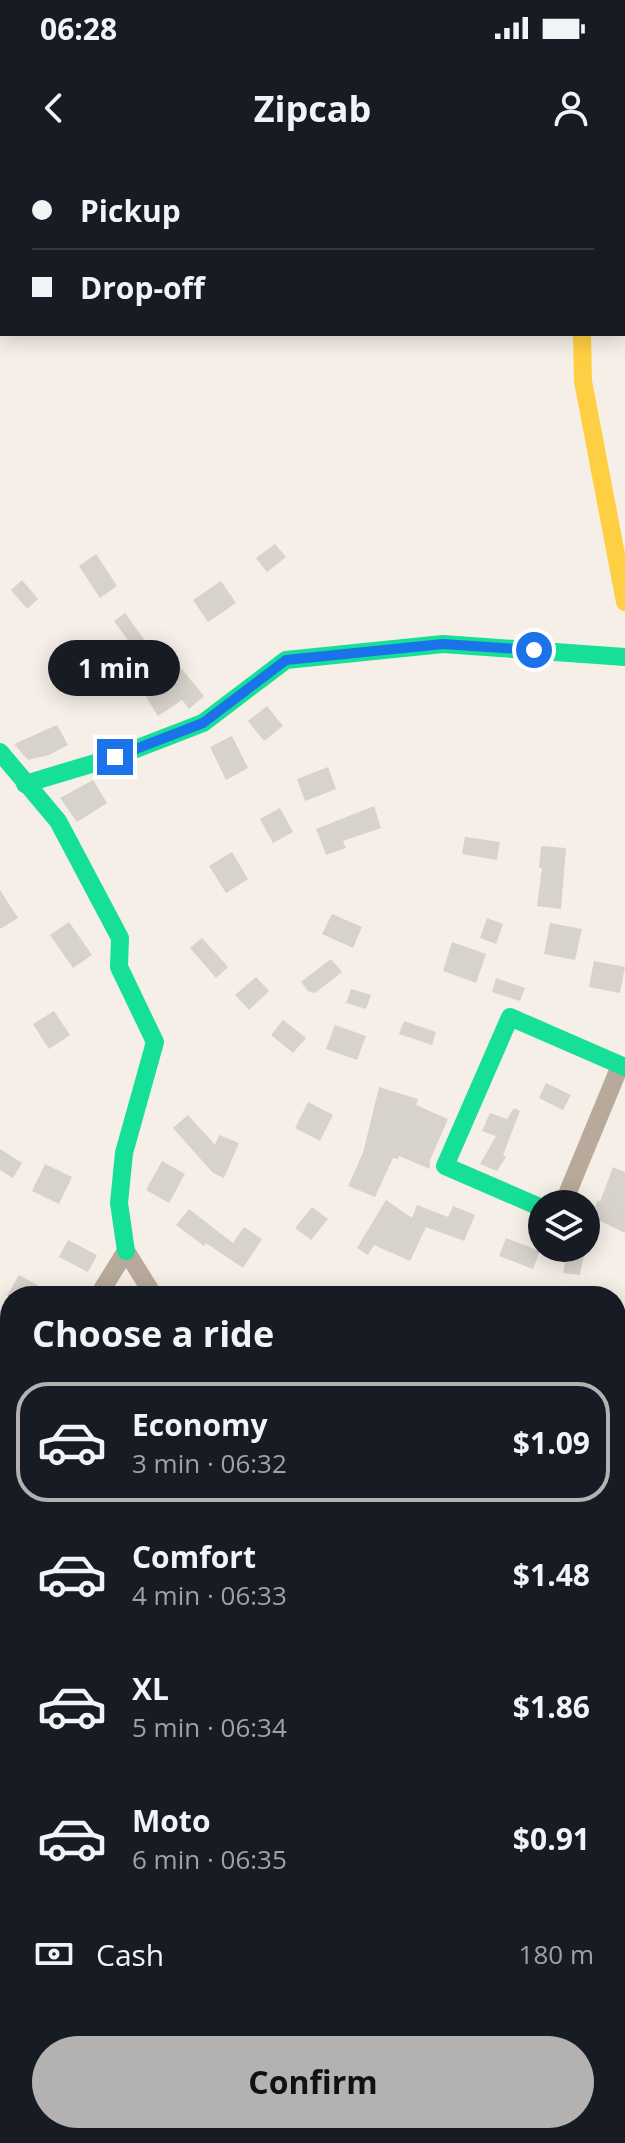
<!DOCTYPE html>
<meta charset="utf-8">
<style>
:root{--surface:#171b24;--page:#242831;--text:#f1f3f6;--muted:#9ea1a6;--line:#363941;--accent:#b3b2b1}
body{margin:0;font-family:"Open Sans",sans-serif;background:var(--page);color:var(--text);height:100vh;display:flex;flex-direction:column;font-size:30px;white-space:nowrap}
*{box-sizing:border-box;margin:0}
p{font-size:26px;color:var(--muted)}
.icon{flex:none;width:44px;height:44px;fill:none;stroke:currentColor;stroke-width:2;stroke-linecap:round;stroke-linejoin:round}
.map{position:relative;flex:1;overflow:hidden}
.details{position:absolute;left:0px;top:1126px;width:626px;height:858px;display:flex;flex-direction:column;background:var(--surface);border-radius:32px 32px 0 0;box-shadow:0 4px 20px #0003}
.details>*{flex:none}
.guide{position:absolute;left:0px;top:0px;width:626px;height:176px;box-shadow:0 4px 20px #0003;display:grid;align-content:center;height:176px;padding:0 32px;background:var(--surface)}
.tools{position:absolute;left:528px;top:1030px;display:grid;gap:16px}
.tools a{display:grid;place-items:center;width:72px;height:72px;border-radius:50%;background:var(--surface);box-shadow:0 4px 20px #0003;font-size:40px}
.end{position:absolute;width:36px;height:36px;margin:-18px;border:10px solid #1a73e8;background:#fff;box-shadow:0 0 0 4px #fff}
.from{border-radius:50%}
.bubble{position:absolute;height:56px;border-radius:28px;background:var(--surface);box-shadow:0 4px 20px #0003;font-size:26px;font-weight:700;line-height:56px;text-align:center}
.guide b{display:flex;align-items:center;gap:28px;height:76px;font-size:30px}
.guide b+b{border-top:2px solid var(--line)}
.guide i{width:20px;height:20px;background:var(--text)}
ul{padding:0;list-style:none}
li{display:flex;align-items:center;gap:24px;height:120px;margin:0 16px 12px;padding:0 16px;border:4px solid transparent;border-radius:32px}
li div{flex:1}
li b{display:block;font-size:30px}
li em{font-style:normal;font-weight:700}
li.selected{border-color:var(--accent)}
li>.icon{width:72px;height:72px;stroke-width:1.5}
h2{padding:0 32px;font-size:36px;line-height:96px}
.pay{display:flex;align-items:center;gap:20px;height:88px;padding:0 32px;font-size:30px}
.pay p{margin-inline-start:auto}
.cta{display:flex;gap:16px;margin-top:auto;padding:16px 32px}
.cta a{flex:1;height:92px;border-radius:48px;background:var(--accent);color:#111;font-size:32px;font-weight:700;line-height:92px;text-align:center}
.status{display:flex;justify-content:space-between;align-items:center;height:56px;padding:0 40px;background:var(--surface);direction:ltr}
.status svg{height:22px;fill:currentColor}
header{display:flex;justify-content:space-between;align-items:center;height:104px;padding:0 32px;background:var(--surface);font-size:36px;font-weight:700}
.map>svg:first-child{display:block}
.green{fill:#ccedcd}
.building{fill:#d8d2cc}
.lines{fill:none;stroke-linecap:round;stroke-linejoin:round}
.street{stroke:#b8aa9a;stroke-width:18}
.fast{stroke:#16e098;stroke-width:18}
.slow{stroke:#ffcf43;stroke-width:18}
.route{stroke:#1a73e8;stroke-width:10}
</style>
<div class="status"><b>06:28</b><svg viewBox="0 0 49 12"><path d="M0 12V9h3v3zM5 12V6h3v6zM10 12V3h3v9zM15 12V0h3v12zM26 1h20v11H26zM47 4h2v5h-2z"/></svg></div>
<header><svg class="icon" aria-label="back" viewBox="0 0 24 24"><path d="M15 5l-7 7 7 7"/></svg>Zipcab<svg class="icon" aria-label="person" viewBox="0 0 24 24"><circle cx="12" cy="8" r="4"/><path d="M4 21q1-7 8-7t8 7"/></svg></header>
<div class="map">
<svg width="625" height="1983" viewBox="0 0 625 1983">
<rect width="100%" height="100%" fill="#f6efe7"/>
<g class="green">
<polygon points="625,1807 625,1983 617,1983 612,1974 616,1974 616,1809"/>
<polygon points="445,1974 604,1974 608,1983 440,1983"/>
</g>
<g class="building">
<polygon points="275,384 286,397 267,412 256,398"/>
<polygon points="96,394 117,426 100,438 79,406"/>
<polygon points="22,420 38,439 27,449 11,430"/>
<polygon points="221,421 236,443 208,462 193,440"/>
<polygon points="125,453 149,486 138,494 114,461"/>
<polygon points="181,508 204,536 189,549 182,540 158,556 146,537 168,523 166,520"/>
<polygon points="267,546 283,566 264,581 248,561"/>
<polygon points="57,565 68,585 49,595 28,600 14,584"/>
<polygon points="232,576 248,608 226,620 210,587"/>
<polygon points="328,607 336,629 305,641 297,619"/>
<polygon points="93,620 107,643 77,662 60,638"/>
<polygon points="374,646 381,668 343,681 346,688 326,695 316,669"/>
<polygon points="280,648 293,672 273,683 260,659"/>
<polygon points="465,677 500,682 497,700 462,694"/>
<polygon points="541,686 566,688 561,749 537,746 542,708 539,708"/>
<polygon points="232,692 248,719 226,733 209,706"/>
<polygon points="0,730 18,758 0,769"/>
<polygon points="332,754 362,767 353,788 322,774"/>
<polygon points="487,758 503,764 496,784 480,778"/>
<polygon points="69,762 92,795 73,808 50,775"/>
<polygon points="550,763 582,769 575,800 544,794"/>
<polygon points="202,778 228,807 216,818 190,788"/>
<polygon points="452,782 486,794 476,823 443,811"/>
<polygon points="331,799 342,812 315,833 308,831 301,822"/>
<polygon points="594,801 625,807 620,833 589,827"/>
<polygon points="256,817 269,831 249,850 235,835"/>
<polygon points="496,818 525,828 520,841 492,832"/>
<polygon points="351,829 371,835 366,849 346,843"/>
<polygon points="54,851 70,875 49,889 33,864"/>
<polygon points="283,860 306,878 293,893 271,875"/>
<polygon points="404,861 436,872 432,885 399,874"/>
<polygon points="335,865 366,876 357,900 326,889"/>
<polygon points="546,923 571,935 563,950 539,938"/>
<polygon points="379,927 418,939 416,945 448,959 430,1000 430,1009 399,996 398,999 393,998 375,1037 348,1026 363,993"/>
<polygon points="308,942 333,955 320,981 295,968"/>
<polygon points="514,948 520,951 503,995 506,997 497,1011 480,1004 496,976 482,971 490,953 507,959"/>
<polygon points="188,955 215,985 219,975 239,983 224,1018 213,1013 173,968"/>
<polygon points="0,989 22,1003 13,1018 0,1010"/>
<polygon points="162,1001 185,1014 169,1043 146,1030"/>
<polygon points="45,1004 72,1017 59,1044 32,1031"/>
<polygon points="613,1007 625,1012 625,1073 590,1056 598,1040 600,1042"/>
<polygon points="386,1040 412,1058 417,1045 448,1057 453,1046 475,1055 464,1081 426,1067 410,1101 374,1085 368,1095 357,1088"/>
<polygon points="312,1047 328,1059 311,1080 295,1068"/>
<polygon points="189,1049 233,1083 244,1067 262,1079 243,1108 206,1083 204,1086 176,1065"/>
<polygon points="506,1078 540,1091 533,1109 499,1096"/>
<polygon points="68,1080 97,1095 88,1112 59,1097"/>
<polygon points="567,1091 584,1094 580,1115 563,1113"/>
<polygon points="19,1115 57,1136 7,1136"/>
</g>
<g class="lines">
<g class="street">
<polyline points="571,0 571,2"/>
<polyline points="563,1044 620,906"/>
<polyline points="98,1136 126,1091 154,1136"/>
<polyline points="0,1296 10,1276"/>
<polyline points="0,1734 10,1720"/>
<polyline points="422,1974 426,1983"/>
<polyline points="64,1983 69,1974"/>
<polyline points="143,1983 149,1974"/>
</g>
<g class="fast">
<polyline points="0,592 58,661 120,778 119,807 155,882 124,993 119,1043 126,1091"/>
<polyline points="25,624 115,597 203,563 286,500 443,484 625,497"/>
<polyline points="542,1048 445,1006 510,857 625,907"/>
</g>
<polyline class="slow" points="582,174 583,221 625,442"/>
</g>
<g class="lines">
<polyline class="route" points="115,597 203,563 286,500 443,484 534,490"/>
</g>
</svg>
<div class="tools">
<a><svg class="icon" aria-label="layers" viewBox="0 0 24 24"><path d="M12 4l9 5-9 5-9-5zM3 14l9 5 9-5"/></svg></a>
</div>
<i class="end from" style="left:534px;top:490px"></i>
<i class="end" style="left:115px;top:597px"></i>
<div class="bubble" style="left:48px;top:480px;width:132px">1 min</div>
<div class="guide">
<b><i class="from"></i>Pickup</b>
<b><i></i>Drop-off</b>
</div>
<section class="details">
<h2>Choose a ride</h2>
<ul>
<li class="selected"><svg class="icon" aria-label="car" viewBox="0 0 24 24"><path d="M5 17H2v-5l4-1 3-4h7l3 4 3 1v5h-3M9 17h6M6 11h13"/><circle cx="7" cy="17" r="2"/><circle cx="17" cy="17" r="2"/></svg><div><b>Economy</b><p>3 min · 06:32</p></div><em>$1.09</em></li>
<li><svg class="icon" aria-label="car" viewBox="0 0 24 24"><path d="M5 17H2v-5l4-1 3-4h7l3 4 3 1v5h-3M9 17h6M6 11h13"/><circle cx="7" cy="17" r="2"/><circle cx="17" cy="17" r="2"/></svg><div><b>Comfort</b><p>4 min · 06:33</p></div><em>$1.48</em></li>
<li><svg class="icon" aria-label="car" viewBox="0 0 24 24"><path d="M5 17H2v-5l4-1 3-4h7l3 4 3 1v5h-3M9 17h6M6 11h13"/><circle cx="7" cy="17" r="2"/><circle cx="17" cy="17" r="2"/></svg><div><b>XL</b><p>5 min · 06:34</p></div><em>$1.86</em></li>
<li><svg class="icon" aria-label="car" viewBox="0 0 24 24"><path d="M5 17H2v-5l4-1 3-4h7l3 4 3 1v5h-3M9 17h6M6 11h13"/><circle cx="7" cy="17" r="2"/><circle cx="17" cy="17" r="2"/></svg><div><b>Moto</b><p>6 min · 06:35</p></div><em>$0.91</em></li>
</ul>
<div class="pay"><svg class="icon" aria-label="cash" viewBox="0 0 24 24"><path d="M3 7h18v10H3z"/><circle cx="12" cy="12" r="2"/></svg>Cash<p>180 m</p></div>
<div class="cta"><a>Confirm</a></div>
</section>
</div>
